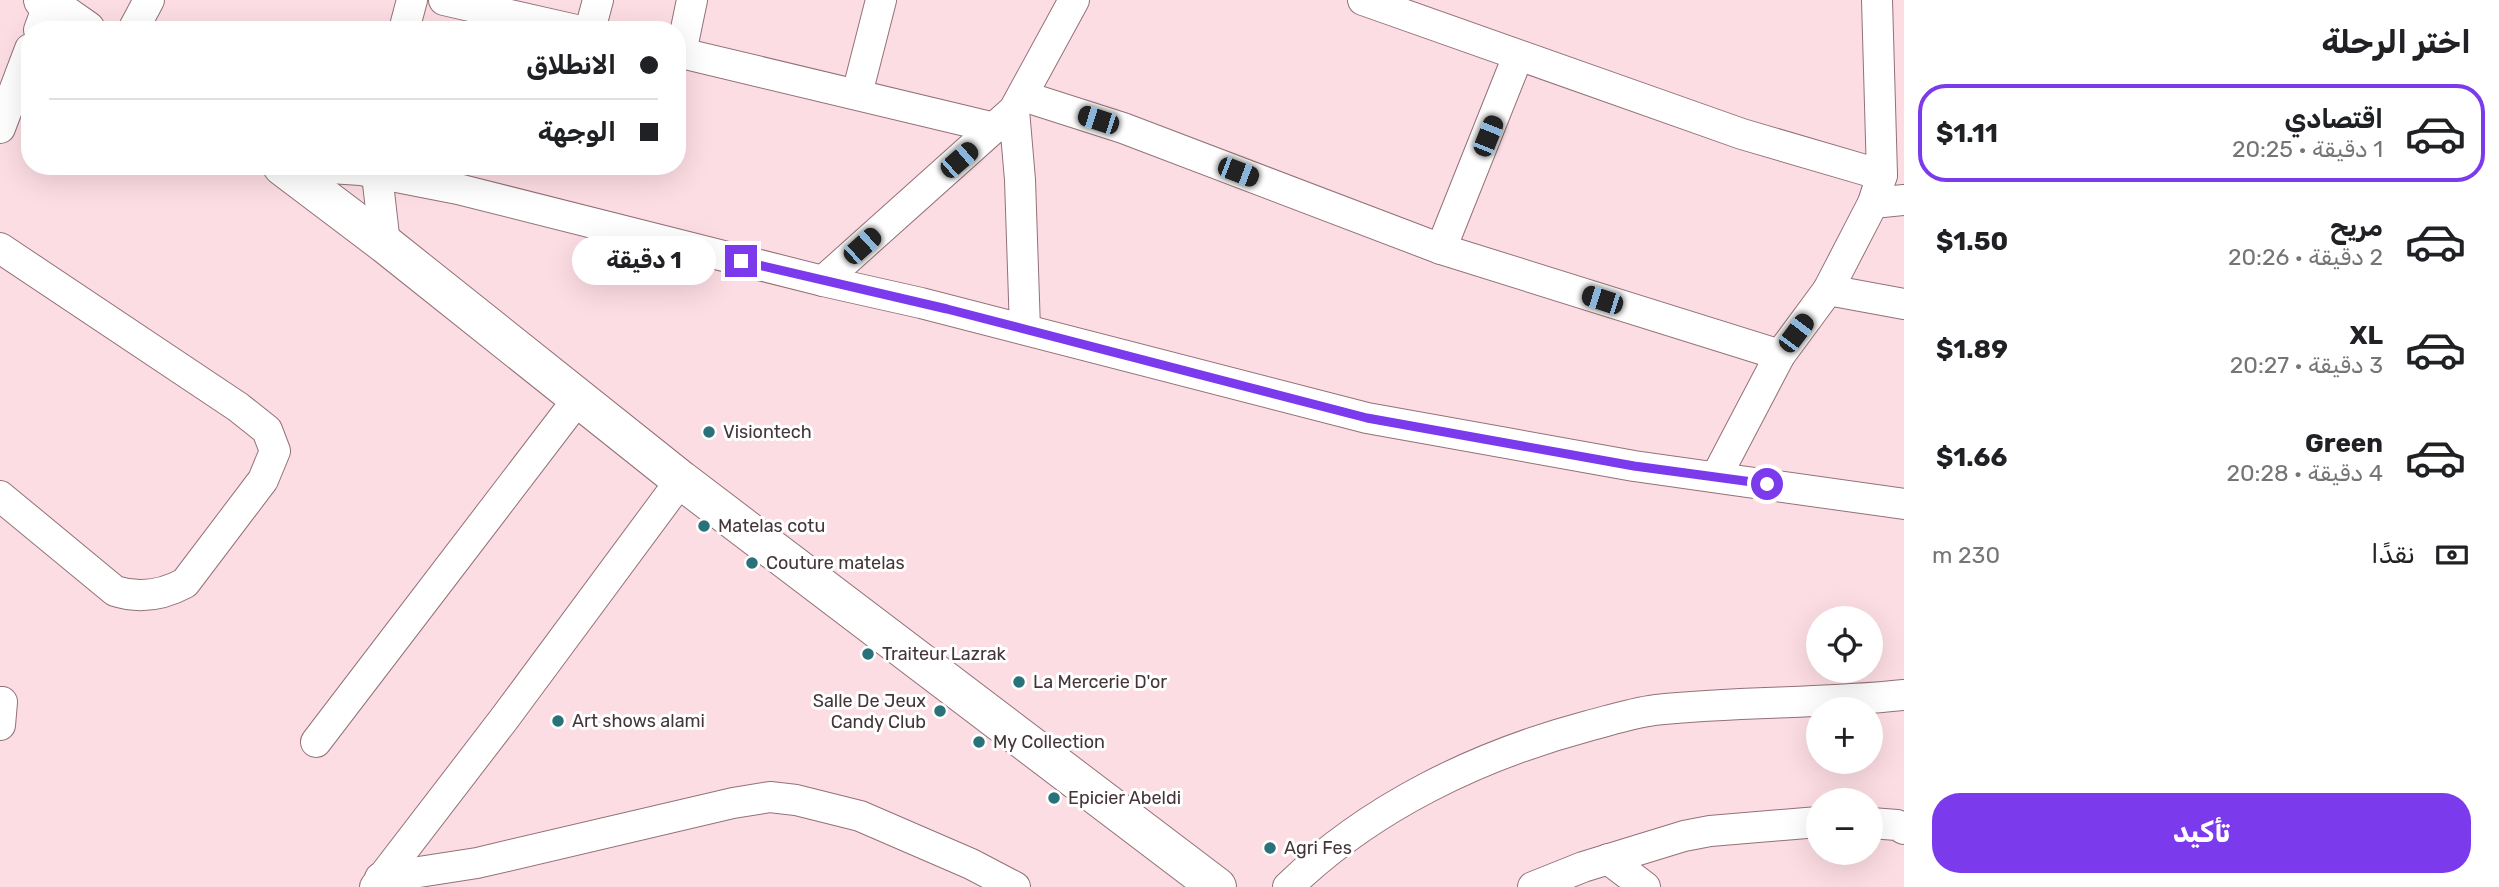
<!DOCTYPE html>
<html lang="ar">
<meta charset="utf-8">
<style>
:root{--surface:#fff;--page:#f6f6f6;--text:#202124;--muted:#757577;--line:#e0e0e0;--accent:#7c3aed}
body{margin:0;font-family:Rubik,"Noto Naskh Arabic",sans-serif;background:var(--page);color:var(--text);direction:rtl;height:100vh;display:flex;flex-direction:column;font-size:26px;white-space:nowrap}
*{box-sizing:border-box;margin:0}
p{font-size:23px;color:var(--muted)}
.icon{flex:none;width:38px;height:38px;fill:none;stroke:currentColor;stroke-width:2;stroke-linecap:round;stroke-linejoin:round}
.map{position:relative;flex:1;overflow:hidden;direction:ltr}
.drawer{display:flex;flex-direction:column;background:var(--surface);width:595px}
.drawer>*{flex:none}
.guide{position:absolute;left:21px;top:21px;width:665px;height:154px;border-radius:28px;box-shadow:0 7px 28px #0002;direction:rtl;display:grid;align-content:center;height:154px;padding:0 28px;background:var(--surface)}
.controls{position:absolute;left:1806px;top:606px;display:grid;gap:14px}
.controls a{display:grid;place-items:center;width:77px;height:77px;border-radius:50%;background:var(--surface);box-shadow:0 7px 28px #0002;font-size:35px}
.end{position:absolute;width:32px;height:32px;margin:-16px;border:9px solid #7c3aed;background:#fff;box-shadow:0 0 0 4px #fff}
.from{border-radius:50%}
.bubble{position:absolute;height:49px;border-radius:24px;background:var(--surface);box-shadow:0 7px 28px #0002;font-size:23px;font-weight:700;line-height:49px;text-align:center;direction:rtl}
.car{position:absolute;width:21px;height:42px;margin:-21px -10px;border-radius:9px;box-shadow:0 0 5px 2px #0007;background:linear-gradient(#222 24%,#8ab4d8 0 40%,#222 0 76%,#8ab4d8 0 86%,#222 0)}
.guide b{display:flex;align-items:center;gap:24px;height:66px;font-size:26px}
.guide b+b{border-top:2px solid var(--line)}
.guide i{width:18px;height:18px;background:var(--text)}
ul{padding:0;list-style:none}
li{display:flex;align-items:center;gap:21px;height:98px;margin:0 14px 10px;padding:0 14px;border:4px solid transparent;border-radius:28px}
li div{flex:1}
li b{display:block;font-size:26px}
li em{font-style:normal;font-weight:700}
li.on{border-color:var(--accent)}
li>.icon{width:63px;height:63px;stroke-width:1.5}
h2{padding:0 28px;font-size:32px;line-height:84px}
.pay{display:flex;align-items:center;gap:18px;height:77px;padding:0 28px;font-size:26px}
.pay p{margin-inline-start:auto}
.action{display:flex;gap:14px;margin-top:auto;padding:14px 28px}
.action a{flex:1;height:80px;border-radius:28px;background:var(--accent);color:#fff;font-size:28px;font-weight:700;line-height:80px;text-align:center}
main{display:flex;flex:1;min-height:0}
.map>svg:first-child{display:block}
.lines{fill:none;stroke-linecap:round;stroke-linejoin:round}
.minor-casing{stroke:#937178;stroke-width:32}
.tertiary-casing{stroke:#937178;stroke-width:40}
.minor{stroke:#fff;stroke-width:30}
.tertiary{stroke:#fff;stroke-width:38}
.route{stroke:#7c3aed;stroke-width:9}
.poi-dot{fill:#29727a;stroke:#fff;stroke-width:2.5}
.labels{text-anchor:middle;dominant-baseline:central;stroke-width:6;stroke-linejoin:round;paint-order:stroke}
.poi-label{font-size:18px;fill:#443538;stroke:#fff;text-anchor:start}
</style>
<main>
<section class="drawer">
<h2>اختر الرحلة</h2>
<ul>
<li class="on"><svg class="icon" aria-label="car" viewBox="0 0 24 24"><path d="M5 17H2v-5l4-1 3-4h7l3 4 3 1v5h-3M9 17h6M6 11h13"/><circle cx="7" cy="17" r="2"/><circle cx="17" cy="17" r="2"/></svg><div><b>اقتصادي</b><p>1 دقيقة · 20:25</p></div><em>$1.11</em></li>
<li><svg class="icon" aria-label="car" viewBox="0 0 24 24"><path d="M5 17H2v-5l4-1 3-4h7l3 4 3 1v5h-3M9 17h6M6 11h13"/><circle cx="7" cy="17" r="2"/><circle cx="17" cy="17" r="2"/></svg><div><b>مريح</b><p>2 دقيقة · 20:26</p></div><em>$1.50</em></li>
<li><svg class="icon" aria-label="car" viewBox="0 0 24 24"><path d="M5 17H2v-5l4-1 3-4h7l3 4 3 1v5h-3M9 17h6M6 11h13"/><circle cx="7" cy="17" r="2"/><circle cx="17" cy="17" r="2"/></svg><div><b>XL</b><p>3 دقيقة · 20:27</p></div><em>$1.89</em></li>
<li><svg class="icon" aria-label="car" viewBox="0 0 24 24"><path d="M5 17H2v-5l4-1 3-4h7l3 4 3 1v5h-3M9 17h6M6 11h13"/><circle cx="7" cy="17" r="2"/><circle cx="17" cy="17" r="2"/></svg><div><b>Green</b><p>4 دقيقة · 20:28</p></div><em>$1.66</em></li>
</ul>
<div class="pay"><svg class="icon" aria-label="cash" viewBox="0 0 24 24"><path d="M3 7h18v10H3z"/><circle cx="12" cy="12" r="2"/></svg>نقدًا<p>230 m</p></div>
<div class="action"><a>تأكيد</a></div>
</section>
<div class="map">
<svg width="1904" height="887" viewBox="0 0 1904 887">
<rect width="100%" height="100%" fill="#fcdde3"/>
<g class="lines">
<g class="minor-casing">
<g id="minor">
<polyline points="444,0 576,30"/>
<polyline points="1363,0 1742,134 1882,175"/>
<polyline points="39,30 50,0"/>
<polyline points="133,30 149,0"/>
<polyline points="404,30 412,0"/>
<polyline points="590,30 598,0"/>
<polyline points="677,52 995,128"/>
<polyline points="681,53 692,0"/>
<polyline points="857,94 881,0"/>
<polyline points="1023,96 1123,128 1441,249 1780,355"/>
<polyline points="1014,110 1020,180 1025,329"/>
<polyline points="0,128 30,49"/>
<polyline points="376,166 385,244"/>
<polyline points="286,169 330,168 361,170 458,189 823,281 921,303 1367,418 1634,466 1904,504"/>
<polyline points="1873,203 1904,200"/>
<path d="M0,248L238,407L267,430L275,451L263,480L185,583C163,595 140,599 115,591L0,496"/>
<polyline points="1441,249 1518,56"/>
<polyline points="823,281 1014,110 1074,0"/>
<polyline points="1828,290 1904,304"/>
<polyline points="1716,477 1780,355 1828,290 1873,203 1882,175 1877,0"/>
<polyline points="0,725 2,702"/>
<polyline points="316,742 578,399"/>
<polyline points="1871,823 1897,825 1904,829"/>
<polyline points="1608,859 1645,887"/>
<polyline points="380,878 477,863 733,803 770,797 796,800 860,816 971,864 1015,887"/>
<polyline points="375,887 504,719 681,480"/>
<path d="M1288,887C1370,807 1479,755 1588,726C1611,720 1632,713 1655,710C1738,701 1821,704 1904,695"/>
<polyline points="1533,887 1583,867 1684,836 1710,831 1818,822"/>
</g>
</g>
<g class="tertiary-casing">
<g id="tertiary">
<polyline points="43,0 86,30"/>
<polyline points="282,166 385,244 681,480 1217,887"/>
</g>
</g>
<use href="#minor" class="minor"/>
<use href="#tertiary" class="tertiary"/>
</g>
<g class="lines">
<polyline class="route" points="741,261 947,309 1367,418 1634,466 1767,484"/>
</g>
<g class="poi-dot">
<circle cx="709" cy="432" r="7"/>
<circle cx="704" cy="526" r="7"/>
<circle cx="752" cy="563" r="7"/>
<circle cx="868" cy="654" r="7"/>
<circle cx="1019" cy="682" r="7"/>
<circle cx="940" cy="711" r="7"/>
<circle cx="558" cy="721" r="7"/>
<circle cx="979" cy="742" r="7"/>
<circle cx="1054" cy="798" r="7"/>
<circle cx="1270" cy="848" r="7"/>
</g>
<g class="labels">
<g class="poi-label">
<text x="723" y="432">Visiontech</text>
<text x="718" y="526">Matelas cotu</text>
<text x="766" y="563">Couture matelas</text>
<text x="882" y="654">Traiteur Lazrak</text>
<text x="1033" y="682">La Mercerie D'or</text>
<text x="926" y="701" text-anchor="end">Salle De Jeux<tspan x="926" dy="21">Candy Club</tspan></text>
<text x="572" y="721">Art shows alami</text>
<text x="993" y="742">My Collection</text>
<text x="1068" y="798">Epicier Abeldi</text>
<text x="1284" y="848">Agri Fes</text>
</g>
</g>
</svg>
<div class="controls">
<a><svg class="icon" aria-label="locate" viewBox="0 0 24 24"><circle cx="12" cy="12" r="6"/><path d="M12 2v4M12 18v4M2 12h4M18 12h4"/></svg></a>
<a>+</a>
<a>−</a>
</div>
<i class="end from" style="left:1767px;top:484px"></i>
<i class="end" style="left:741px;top:261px"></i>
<div class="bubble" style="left:572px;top:236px;width:144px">1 دقيقة</div>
<i class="car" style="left:1098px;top:120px;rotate:288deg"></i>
<i class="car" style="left:1488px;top:136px;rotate:22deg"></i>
<i class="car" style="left:959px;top:160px;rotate:49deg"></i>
<i class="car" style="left:1238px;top:172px;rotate:111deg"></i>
<i class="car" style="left:862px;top:246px;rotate:48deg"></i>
<i class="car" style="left:1602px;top:300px;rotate:288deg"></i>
<i class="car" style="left:1796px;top:333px;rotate:37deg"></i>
<div class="guide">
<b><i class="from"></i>الانطلاق</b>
<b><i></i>الوجهة</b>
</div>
</div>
</main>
